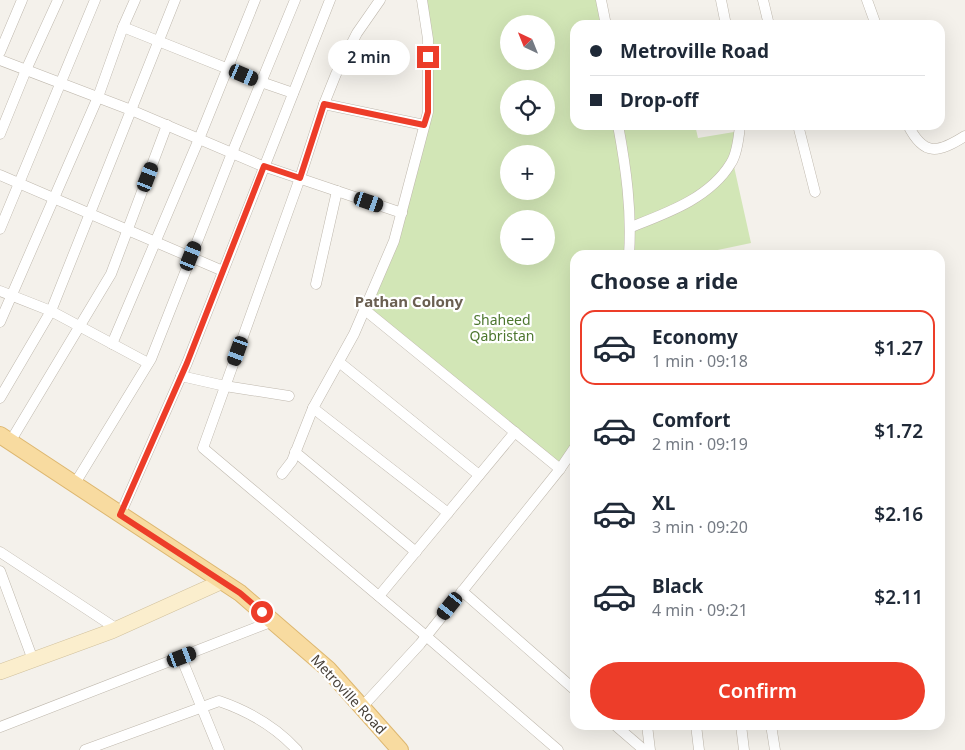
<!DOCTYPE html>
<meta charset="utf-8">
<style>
:root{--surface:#fff;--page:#f6f6f7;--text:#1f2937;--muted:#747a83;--line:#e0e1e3;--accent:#ed3d29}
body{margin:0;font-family:"Noto Sans",sans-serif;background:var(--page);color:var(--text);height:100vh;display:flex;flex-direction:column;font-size:19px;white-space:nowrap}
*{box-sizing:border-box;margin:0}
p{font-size:16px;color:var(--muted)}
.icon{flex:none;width:28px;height:28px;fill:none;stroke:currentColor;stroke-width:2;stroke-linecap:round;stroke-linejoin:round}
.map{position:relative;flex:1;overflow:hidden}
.panel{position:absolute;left:570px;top:250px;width:375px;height:480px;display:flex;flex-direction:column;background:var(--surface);border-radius:15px;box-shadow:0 5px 20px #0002}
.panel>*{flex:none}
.top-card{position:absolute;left:570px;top:20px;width:375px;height:110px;border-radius:15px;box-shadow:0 5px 20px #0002;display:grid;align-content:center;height:110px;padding:0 20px;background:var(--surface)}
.needle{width:32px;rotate:317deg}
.tools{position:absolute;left:500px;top:15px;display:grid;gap:10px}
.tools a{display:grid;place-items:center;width:55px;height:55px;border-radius:50%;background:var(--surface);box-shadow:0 5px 20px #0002;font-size:25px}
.end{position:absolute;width:22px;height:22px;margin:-11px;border:6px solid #ed3d29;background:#fff;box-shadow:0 0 0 2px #fff}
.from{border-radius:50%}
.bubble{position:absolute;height:35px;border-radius:18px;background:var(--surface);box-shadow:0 5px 20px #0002;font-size:16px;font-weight:600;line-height:35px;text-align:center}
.car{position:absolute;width:15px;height:30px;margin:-15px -8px;border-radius:6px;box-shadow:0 0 4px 1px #0007;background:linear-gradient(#222 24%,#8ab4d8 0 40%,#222 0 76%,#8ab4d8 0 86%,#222 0)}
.top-card b{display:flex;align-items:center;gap:18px;height:48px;font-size:19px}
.top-card b+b{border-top:1px solid var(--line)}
.top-card i{width:12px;height:12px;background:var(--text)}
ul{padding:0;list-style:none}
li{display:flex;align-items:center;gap:15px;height:75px;margin:0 10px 8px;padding:0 10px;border:2px solid transparent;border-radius:15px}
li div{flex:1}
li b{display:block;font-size:19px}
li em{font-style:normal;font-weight:600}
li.on{border-color:var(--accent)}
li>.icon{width:45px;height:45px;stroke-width:1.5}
h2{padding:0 20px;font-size:22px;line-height:60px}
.cta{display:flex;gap:10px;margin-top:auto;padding:10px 20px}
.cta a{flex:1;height:58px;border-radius:30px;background:var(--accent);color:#fff;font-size:20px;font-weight:600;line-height:58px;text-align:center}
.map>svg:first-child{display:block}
.green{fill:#d2e6b6;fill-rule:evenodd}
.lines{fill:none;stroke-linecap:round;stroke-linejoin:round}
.street-casing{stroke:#bfb8ad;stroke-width:11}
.secondary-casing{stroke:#d1c19d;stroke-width:16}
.primary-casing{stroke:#ddb770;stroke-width:18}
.street{stroke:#fff;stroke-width:10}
.secondary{stroke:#fbeecd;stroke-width:15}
.primary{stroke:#f8dba0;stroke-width:16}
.route{stroke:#ed3d29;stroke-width:6}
.labels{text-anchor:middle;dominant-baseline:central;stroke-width:4.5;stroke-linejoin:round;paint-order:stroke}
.park-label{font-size:14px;fill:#4d772f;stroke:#fff}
.street-label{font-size:14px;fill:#484139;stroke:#fff}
.neighbourhood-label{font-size:15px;font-weight:bold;fill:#6a5f51;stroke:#fff}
</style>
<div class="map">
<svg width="965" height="750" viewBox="0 0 965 750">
<rect width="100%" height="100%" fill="#f4f1eb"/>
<path class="green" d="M422,0H601L606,25H575V125H695L698,138L740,131L733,162L751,243L694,255H575V446L562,466L365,310L394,241L428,112ZM509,24H546V61H509ZM509,89H546V126H509ZM509,154H546V191H509ZM509,219H546V256H509Z"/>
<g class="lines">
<g class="street-casing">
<g id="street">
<polyline points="380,0 357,33 336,74 324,104 300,178 203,448 426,636 558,750"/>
<polyline points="601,0 606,25"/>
<polyline points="721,0 726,25"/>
<polyline points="763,0 769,25"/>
<polyline points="867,0 876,25"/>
<polyline points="123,27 261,82 293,93"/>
<polyline points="0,52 22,0"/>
<polyline points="0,60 131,110 260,165 402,213"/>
<polyline points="324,104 424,125"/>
<path d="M618,125C626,168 632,211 629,255"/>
<polyline points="798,125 815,192"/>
<path d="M908,125C924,157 938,153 965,136"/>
<polyline points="0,134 26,70 58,0"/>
<polyline points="0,175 223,271"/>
<path d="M631,227C667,213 710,198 731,163C737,154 739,136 740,125"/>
<polyline points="0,229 95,0"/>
<polyline points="316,284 337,191"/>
<polyline points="0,291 51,311 148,363"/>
<polyline points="365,310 560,469"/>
<polyline points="0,322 98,97 123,27 135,0"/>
<polyline points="112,344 199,139 255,0"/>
<polyline points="339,362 479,475"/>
<polyline points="181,376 225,386 289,396"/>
<polyline points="0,398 51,311 175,0"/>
<polyline points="313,408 448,513"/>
<polyline points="10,442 111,274 167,125"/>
<polyline points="295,452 416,552"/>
<polyline points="282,474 292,461 313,408 354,334 394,241 428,112 428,39 422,0"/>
<polyline points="74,485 151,359 232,153 295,0"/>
<polyline points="120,515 187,363 330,0"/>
<polyline points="0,552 117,629"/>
<polyline points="0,571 33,660"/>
<polyline points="462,591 575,690"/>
<polyline points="379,596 515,432"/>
<polyline points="181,657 219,750"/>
<polyline points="362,707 420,644 560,469 575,447"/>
<polyline points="615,725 644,750"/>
<polyline points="647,725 650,750"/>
<polyline points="696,725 699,750"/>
<polyline points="741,725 744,750"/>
<polyline points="771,725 775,750"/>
<polyline points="0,727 273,621"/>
<path d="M85,750L219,701C248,711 276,727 297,750"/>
</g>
</g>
<g class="secondary-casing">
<polyline id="secondary" points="0,672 112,631 223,581"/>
</g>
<g class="primary-casing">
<polyline id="primary" points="0,435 240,593 328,669 400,750"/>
</g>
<use href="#street" class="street"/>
<use href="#secondary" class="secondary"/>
<use href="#primary" class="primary"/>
</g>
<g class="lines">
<polyline class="route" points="262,612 240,593 120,515 187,363 264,166 300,178 324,104 424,125 428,112 428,57"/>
</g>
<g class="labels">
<g class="park-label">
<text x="502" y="319">Shaheed<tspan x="502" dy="16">Qabristan</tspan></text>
</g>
<g class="street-label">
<text transform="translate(349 694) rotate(47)">Metroville Road</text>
</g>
<g class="neighbourhood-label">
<text x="409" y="301">Pathan Colony</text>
</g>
</g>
</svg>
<div class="tools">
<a><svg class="needle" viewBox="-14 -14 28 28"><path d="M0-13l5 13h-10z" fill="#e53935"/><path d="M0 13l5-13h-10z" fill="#747a83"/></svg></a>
<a><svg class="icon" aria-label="locate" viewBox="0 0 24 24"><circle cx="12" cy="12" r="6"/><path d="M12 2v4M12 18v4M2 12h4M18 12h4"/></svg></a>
<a>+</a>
<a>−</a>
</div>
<i class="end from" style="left:262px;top:612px"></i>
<i class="end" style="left:428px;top:57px"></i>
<div class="bubble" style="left:328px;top:40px;width:82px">2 min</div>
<i class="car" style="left:244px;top:75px;rotate:113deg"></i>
<i class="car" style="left:148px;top:177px;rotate:21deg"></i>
<i class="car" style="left:369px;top:202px;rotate:109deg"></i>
<i class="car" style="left:191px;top:256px;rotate:22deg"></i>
<i class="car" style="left:238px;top:351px;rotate:200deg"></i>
<i class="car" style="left:450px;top:606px;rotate:219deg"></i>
<i class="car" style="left:182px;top:657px;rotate:69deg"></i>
<div class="top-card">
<b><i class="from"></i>Metroville Road</b>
<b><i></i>Drop-off</b>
</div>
<section class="panel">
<h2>Choose a ride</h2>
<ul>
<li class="on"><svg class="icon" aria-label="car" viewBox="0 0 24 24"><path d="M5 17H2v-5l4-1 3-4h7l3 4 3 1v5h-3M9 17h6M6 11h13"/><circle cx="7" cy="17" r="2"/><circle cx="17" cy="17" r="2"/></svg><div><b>Economy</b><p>1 min · 09:18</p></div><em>$1.27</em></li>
<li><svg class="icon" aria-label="car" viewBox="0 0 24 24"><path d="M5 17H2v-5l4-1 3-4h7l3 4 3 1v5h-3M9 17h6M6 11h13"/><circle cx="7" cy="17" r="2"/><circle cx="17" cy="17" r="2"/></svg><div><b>Comfort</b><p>2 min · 09:19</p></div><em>$1.72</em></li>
<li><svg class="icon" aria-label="car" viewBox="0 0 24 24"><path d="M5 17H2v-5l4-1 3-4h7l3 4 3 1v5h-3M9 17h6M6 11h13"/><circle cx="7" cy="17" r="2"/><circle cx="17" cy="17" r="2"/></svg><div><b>XL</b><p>3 min · 09:20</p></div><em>$2.16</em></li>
<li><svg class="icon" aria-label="car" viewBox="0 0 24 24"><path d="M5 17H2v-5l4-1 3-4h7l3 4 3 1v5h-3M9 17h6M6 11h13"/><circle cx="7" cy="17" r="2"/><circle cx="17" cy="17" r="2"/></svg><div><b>Black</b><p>4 min · 09:21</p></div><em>$2.11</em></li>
</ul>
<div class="cta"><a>Confirm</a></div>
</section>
</div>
